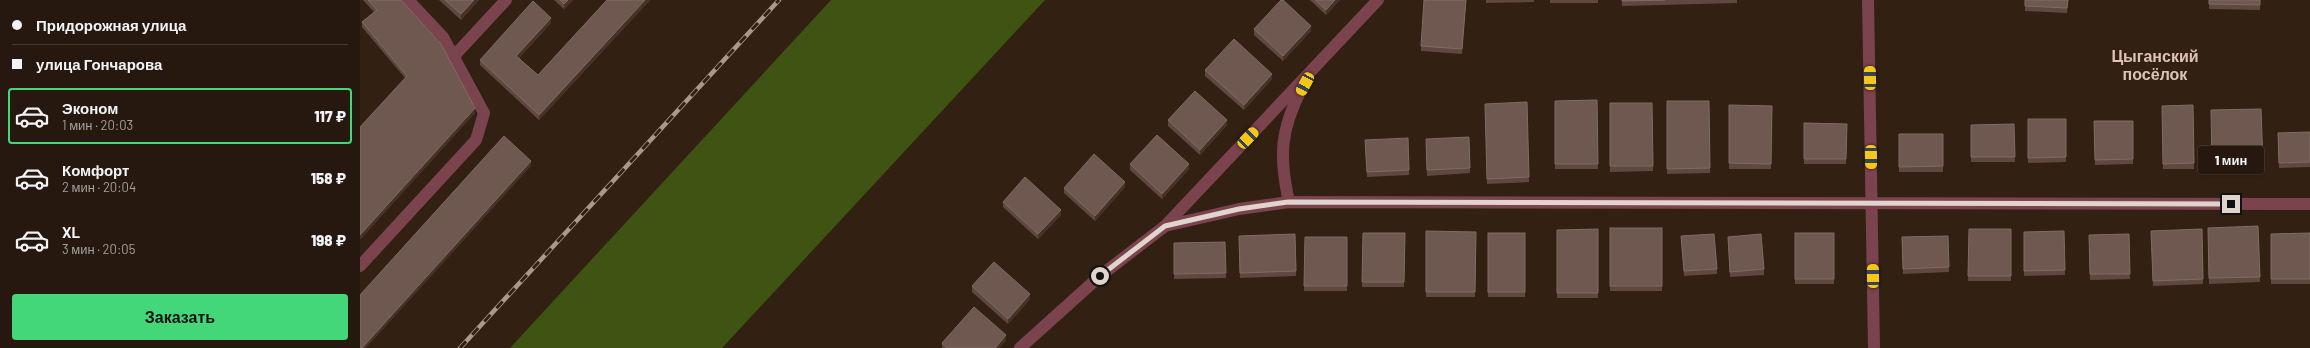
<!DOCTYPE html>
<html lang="ru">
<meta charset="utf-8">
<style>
:root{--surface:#26180e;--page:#32251c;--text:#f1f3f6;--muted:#a4a09e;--line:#42372e;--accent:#44d77a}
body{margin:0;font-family:Barlow,sans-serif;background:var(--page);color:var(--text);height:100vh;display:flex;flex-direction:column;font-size:15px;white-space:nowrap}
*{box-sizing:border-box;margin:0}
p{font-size:13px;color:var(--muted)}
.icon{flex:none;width:22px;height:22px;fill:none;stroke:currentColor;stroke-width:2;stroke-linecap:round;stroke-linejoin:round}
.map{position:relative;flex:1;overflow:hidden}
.panel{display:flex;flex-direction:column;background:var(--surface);width:360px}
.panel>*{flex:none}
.banner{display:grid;align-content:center;height:88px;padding:0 12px;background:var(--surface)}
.end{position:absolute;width:18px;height:18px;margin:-9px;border:5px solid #e1d4cc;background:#111;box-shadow:0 0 0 2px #111}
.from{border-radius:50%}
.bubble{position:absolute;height:28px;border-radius:4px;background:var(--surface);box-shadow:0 1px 3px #0004,0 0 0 1px var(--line);font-size:13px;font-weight:800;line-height:28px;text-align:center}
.car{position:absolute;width:12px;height:24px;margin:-12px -6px;border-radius:5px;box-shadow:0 0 3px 1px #0007;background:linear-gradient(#f5c518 24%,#345 0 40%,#f5c518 0 76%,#345 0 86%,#f5c518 0)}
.banner b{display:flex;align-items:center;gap:14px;height:38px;font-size:15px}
.banner b+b{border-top:1px solid var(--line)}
.banner i{width:10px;height:10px;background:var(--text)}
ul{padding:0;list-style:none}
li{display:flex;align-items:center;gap:12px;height:56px;margin:0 8px 6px;padding:0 4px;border:2px solid transparent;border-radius:4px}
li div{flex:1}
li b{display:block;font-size:15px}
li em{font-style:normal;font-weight:800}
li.selected{border-color:var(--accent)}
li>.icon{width:36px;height:36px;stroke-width:1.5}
.cta{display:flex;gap:8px;margin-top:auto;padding:8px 12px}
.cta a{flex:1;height:46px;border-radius:4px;background:var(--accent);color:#111;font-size:16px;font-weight:800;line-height:46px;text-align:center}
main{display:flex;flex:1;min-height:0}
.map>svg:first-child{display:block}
.forest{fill:#3f5313}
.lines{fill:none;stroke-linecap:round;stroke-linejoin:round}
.minor{stroke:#7b434e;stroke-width:12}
.rail-casing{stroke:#a8998f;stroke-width:4.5}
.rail{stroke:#322013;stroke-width:3;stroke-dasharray:9;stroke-linecap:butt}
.wall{fill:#604840}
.shaded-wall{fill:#483228}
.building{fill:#6e5850;stroke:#806b63}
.route{stroke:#e1d4cc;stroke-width:5}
.labels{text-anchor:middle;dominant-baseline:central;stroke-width:3;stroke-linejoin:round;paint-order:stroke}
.district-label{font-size:16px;font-weight:bold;fill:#ddc3b3;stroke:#322013}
</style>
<main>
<section class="panel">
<div class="banner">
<b><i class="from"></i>Придорожная улица</b>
<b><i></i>улица Гончарова</b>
</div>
<ul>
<li class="selected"><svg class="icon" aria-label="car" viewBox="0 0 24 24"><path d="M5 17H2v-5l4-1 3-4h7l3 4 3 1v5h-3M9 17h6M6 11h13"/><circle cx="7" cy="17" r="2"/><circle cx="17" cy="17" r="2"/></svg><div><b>Эконом</b><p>1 мин · 20:03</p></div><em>117 ₽</em></li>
<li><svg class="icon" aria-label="car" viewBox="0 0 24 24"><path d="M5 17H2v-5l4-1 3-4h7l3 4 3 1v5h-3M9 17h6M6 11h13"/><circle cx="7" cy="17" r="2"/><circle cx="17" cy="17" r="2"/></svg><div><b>Комфорт</b><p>2 мин · 20:04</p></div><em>158 ₽</em></li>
<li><svg class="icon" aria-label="car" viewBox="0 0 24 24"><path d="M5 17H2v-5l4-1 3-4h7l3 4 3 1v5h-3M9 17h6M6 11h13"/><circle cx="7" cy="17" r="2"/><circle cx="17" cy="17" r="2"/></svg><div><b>XL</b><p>3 мин · 20:05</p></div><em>198 ₽</em></li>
</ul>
<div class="cta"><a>Заказать</a></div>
</section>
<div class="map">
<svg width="1950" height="348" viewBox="0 0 1950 348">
<rect width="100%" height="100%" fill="#322013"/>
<polygon class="forest" points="471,0 685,0 362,348 150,348"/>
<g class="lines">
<g class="minor">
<polyline points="1508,0 1514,348"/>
<polyline points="94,56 146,0"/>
<path d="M929,202C919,157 920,130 942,88"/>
<polyline points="805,226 879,209 929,202 1950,204"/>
<polyline points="0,266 116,140 124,113 83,37 48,0"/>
<polyline points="660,348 740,276 805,226 1018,0"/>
</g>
<g class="rail-casing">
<polyline id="rail" points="100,348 419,0"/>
</g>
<use href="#rail" class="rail"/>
</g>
<g class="wall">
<polygon points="3,0 41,0 115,113 45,78 2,27 2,22 14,12"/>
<polygon points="79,0 119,0 101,20"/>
<polygon points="194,0 213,0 204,9"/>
<polygon points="247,0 290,0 179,120 120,65 120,60 191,23 159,58 178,75"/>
<polygon points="950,0 980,0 966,15"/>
<polygon points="1106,0 1102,54 1061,51 1061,46"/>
<polygon points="1126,0 1174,0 1174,2 1126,3"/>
<rect x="1190" y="0" width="48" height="3"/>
<polygon points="1262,0 1377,0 1377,3 1262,6"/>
<polygon points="1665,0 1708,0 1707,13 1665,11"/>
<polygon points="1849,0 1900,0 1900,10 1849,9"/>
<polygon points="894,29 951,31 923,61 894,35"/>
<polygon points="845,70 912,79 884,110 845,76"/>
<polygon points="1237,100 1238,169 1195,169 1195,101"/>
<polygon points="1307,101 1349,101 1350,173 1307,174"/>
<polygon points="1167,102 1169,182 1127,184 1125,104"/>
<polygon points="1250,103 1292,103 1293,171 1250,172"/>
<polygon points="1369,105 1412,106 1411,169 1369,169"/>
<polygon points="1833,105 1834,169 1803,169 1802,106"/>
<polygon points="1901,109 1903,169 1852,170 1851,110"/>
<polygon points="1668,119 1706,119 1706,162 1668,163"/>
<polygon points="808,120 867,125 840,155 808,126"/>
<polygon points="1734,121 1773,121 1773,164 1735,165"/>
<polygon points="1444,123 1487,124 1486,164 1444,164"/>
<polygon points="1654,124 1655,162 1611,162 1611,125"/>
<polygon points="1950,132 1950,167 1919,168 1918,133"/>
<rect x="1539" y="134" width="44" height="38"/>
<polygon points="1109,137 1110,173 1067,176 1066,144"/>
<polygon points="1005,146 1049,170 1049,175 1007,177"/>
<polygon points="770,164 829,169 802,199 770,170"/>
<polygon points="765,187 735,221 704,193 704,188"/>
<polygon points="643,202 701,215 678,239 643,207"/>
<polygon points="1898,226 1900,282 1849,284 1848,228"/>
<rect x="1250" y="228" width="52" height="63"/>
<polygon points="1238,229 1238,298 1197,298 1197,230"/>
<polygon points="1609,229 1651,229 1651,281 1608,281"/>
<polygon points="1842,229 1843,284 1793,286 1791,231"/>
<polygon points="1066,231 1116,232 1115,297 1066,297"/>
<polygon points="1704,231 1705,275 1664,276 1664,232"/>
<polygon points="1003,233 1045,233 1044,287 1002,287"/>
<rect x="1128" y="233" width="37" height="64"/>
<rect x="1435" y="233" width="39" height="51"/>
<polygon points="1950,233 1950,284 1911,284 1911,234"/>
<polygon points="935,234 936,276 880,278 879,236"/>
<polygon points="1769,234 1770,279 1730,280 1729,235"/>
<polygon points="1321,236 1357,269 1357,274 1324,276"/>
<polygon points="1588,236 1589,272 1543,274 1542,237"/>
<polygon points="945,237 987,237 987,291 944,291"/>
<polygon points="1368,237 1404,269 1404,275 1370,277"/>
<polygon points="865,242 866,278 814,279 814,243"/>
<polygon points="612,286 670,299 648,324 612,292"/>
<polygon points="646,340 639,348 582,348 582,343"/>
</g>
<g class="shaded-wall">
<polygon points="114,0 119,0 101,20 101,14"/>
<polygon points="208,0 213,0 204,9 204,4"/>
<polygon points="285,0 290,0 179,120 179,115"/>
<polygon points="975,0 980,0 966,15 966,10"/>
<polygon points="191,18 191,23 156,61 156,56"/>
<polygon points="951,26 951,31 923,61 923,56"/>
<polygon points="912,74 912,79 884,110 884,105"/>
<polygon points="115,108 115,113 0,240 0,235"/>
<polygon points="867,120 867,125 840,155 840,150"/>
<polygon points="171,161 171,166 6,348 2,348"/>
<polygon points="829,164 829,169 802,199 802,194"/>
<polygon points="765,182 765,187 735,221 735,216"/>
<polygon points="701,210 701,215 678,239 678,234"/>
<polygon points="670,294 670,299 648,324 648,319"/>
<polygon points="646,335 646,340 639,348 635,348"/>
</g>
<g class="building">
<polygon points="8,0 41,0 81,44 115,108 0,235 0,127 47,76 2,22 17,10"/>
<polygon points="85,0 114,0 101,14"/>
<polygon points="200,0 208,0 204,4"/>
<polygon points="247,0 285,0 179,115 120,60 173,1 191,18 156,56 178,75"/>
<polygon points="921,0 923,0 951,26 923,56 894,29"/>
<polygon points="955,0 975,0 966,10"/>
<polygon points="1064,0 1106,0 1102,49 1061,46"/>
<polygon points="1262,0 1305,0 1262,1"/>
<polygon points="1665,0 1708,0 1707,8 1665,6"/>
<polygon points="1849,0 1900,0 1900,5 1849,4"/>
<polygon points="874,39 912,74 884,105 845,70"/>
<polygon points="835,91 867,120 840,150 808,120"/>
<polygon points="1237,100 1238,164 1195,164 1195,101"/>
<polygon points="1307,101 1349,101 1350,168 1307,169"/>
<polygon points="1167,102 1169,177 1127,179 1125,104"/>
<polygon points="1250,103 1292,103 1293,166 1250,166"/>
<polygon points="1369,105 1412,106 1411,164 1369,163"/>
<polygon points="1833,105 1834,163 1803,164 1802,106"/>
<polygon points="1901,109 1903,164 1852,165 1851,110"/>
<polygon points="1668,119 1706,119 1706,157 1668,158"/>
<polygon points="1734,121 1773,121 1773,159 1735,160"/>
<polygon points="1444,123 1487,124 1486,159 1444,159"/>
<polygon points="1654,124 1655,157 1611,157 1611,125"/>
<polygon points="1950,132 1950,162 1919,163 1918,133"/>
<polygon points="1539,134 1583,134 1583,166 1539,167"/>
<polygon points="797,135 829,164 802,194 770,164"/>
<polygon points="144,136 171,161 2,348 0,348 0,295"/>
<polygon points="1109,137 1110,168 1067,170 1066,139"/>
<polygon points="1048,138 1049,170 1007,172 1005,140"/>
<polygon points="734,154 765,182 735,216 704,188"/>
<polygon points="665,177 701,210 678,234 643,202"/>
<polygon points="1898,226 1900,277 1849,278 1848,228"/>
<rect x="1250" y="228" width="52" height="58"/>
<polygon points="1238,229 1238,293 1197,293 1197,230"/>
<polygon points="1609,229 1651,229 1651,276 1608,276"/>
<polygon points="1842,229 1843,279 1793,281 1791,231"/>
<polygon points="1066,231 1116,232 1115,292 1066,292"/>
<polygon points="1704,231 1705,270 1664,271 1664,232"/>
<polygon points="1003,233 1045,233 1044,282 1002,282"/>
<rect x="1128" y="233" width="37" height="59"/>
<rect x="1435" y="233" width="39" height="46"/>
<polygon points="1950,233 1950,279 1911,279 1911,234"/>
<polygon points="935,234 936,271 880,273 879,236"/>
<polygon points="1354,234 1357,269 1324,271 1321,236"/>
<polygon points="1401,234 1404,269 1370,272 1368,237"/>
<polygon points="1769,234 1770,274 1730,274 1729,235"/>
<polygon points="1588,236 1589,267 1543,269 1542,237"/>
<polygon points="945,237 987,237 987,286 944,286"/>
<polygon points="865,242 866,273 814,274 814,243"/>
<polygon points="634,262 670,294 648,319 612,286"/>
<polygon points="614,307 646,335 635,348 587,348 582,343"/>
</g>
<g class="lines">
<polyline class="route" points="740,276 805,226 879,209 928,202 1871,204"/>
</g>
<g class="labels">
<g class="district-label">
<text x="1795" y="55">Цыганский<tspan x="1795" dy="18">посёлок</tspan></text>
</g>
</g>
</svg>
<i class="end from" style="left:740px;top:276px"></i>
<i class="end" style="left:1871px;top:204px"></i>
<div class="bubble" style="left:1838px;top:146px;width:66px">1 мин</div>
<i class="car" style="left:1510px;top:78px;rotate:359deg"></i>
<i class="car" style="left:945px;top:84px;rotate:208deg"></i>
<i class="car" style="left:888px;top:138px;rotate:44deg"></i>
<i class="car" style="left:1511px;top:157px;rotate:179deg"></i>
<i class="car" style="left:1513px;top:276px;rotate:359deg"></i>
</div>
</main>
